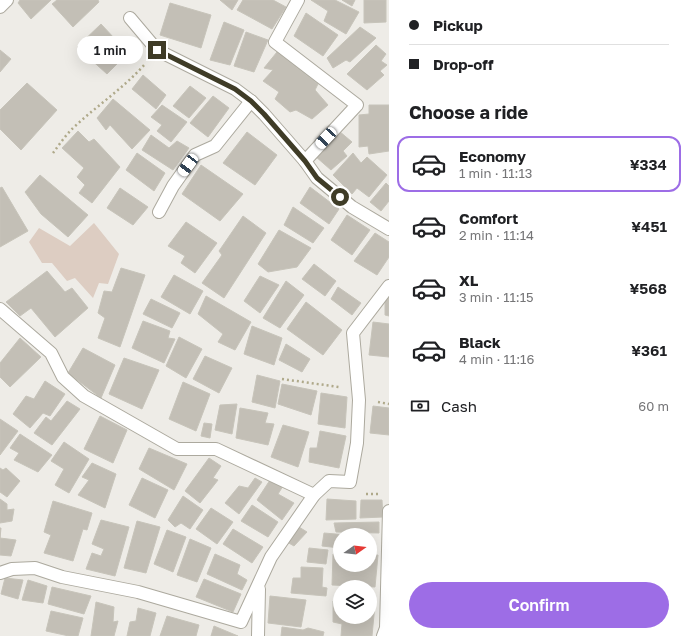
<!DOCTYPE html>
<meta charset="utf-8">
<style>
:root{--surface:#fff;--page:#f6f6f6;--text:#202124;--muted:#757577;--line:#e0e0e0;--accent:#9d6de6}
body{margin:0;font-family:"Golos Text",sans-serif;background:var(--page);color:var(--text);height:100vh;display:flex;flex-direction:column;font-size:15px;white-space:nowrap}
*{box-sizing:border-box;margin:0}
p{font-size:13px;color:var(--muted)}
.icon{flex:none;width:22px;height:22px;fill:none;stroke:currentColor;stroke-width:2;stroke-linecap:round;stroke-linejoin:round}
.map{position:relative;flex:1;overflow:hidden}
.sheet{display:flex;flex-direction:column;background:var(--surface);width:300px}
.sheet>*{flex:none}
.guide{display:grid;align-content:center;height:88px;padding:0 20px;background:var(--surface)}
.needle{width:26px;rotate:76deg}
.fabs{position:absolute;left:333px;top:528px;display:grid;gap:8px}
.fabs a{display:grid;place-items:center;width:44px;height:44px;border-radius:50%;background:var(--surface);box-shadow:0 4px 16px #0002;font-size:20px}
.end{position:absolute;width:18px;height:18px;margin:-9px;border:5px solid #3f3c27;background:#fff;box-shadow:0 0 0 2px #fff}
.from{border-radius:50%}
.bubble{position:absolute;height:28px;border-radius:14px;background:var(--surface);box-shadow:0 4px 16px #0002;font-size:13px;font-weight:600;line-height:28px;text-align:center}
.car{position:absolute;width:12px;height:24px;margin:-12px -6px;border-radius:5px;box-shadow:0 0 3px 1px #0007;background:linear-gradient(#fff 24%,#345 0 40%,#fff 0 76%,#345 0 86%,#fff 0)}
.guide b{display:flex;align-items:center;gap:14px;height:38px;font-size:15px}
.guide b+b{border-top:1px solid var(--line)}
.guide i{width:10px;height:10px;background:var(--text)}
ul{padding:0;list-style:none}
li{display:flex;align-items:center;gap:12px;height:56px;margin:0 8px 6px;padding:0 12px;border:2px solid transparent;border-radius:12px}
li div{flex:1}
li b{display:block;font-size:15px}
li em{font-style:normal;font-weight:600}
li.selected{border-color:var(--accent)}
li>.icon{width:36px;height:36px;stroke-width:1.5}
h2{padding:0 20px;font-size:18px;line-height:48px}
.pay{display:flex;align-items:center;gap:10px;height:44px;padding:0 20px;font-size:15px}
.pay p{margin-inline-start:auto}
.button{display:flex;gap:8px;margin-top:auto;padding:8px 20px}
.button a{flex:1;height:46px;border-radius:24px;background:var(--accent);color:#fff;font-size:16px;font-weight:600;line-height:46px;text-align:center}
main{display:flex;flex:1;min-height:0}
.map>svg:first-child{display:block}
.green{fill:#ddcdc2}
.building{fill:#c3bfb6;stroke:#c7c4ba}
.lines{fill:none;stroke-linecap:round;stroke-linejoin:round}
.lane-casing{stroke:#aca99e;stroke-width:14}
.street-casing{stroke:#aca99e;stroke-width:14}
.path{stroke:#afa98a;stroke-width:2.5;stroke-dasharray:2 3;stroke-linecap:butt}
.lane{stroke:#fff;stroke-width:12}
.street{stroke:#fff;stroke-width:12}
.route{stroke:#3f3c27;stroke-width:5}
</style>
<main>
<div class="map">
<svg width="389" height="636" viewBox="0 0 389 636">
<rect width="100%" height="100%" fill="#eeece7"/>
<polygon class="green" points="94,223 119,254 108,284 99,283 93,298 75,278 67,281 52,263 42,263 29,242 39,228 70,246"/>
<g class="building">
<polygon points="20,0 51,0 31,19 18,3"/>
<polygon points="57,0 98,0 99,2 73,27 52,4"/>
<polygon points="220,0 238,0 232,10"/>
<polygon points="243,0 273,0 286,7 272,29 237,10"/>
<polygon points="311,0 335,0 359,12 346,34 324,21 328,11"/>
<polygon points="342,0 355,0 352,6"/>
<polygon points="364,0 386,0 386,22 364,23"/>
<polygon points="170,3 211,15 201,48 160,35"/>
<polygon points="306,13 338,35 323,56 294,36"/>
<polygon points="224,22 244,30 230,65 210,60"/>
<polygon points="101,24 128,53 107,74 77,47"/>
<polygon points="360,27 376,38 350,62 346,60 333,68 327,58"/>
<polygon points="246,32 268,40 254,72 234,66"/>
<polygon points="376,45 386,54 381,61 387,65 380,71 384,75 367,90 347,74"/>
<polygon points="0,50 11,59 0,72"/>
<polygon points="277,52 318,84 315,90 328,105 312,119 296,110 290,112 275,99 279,92 263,81 273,70 264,68"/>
<polygon points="143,75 166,95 156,109 132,89"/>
<polygon points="27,83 57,110 21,150 0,129 0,110"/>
<polygon points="190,86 206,98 189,118 173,106"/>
<polygon points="213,96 229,108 208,137 190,123"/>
<polygon points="113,99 150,130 132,149 110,125 106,130 97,118"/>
<polygon points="162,105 187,122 171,142 157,131 162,125 151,117"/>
<polygon points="369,105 389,105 389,151 369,154 368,146 359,147 359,115 369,114"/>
<polygon points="78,131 89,142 94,139 120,167 92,203 79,193 85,185 77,177 84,168 62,148"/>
<polygon points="339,131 352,142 343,151 347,156 331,170 315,156"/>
<polygon points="247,132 277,155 255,185 223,163"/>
<polygon points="151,135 169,148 177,141 189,148 173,170 142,150"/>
<polygon points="137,153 165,173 154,191 126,170"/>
<polygon points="353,153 361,163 367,157 387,175 369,197 357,188 352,194 333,175"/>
<polygon points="201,165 243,194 220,221 182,194"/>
<polygon points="40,175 88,215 68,237 41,214 25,192"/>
<polygon points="386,183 389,186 389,201 381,211 370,202"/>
<polygon points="2,187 28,231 0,247 0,188"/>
<polygon points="310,187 339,209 329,224 300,203"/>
<polygon points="120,188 148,207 133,225 107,208"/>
<polygon points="293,207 324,228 313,243 284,225"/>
<polygon points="347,215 370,230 352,255 331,240"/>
<polygon points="243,216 266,233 224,298 202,283 222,255 219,251"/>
<polygon points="186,222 217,243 195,273 181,263 185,256 168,246"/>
<polygon points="279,230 311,248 297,267 268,272 258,264"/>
<polygon points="375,233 389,242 389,257 377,275 354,261"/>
<polygon points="314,264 336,281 325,296 302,279"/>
<polygon points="121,268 145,275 120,347 98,338 105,318 98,313 104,291 112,292"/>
<polygon points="47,271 65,292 72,288 88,308 55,337 31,308 20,316 6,302"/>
<polygon points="174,275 203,291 190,314 161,297"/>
<polygon points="260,276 279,285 260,313 244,301"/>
<polygon points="286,281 304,295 280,328 263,318"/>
<polygon points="338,287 361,303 352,315 331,299"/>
<polygon points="389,292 389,316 385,315 385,300"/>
<polygon points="206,296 251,322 235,350 218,342 223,334 198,314"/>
<polygon points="151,299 180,313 172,328 143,314"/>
<polygon points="306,302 342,330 323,355 287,329"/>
<polygon points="143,321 170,331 168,338 175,339 164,363 132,348"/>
<polygon points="373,322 389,324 389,357 369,355"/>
<polygon points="252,326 282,338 274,365 244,354"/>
<polygon points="179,337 202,349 186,378 166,366"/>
<polygon points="20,338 41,357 10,387 0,377 0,363"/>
<polygon points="286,344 310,359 302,372 279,360"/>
<polygon points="83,348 115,365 101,398 68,373"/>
<polygon points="205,356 232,368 219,393 193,379"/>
<polygon points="124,358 159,370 142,409 109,394"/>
<polygon points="257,375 280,381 275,408 252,402"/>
<polygon points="45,381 65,394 50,416 43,413 30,428 13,414 26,396 34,399"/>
<polygon points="183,382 210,394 196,431 169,419"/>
<polygon points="282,384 317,391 311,415 278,404"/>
<polygon points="321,393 347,397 345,428 318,424"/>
<polygon points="67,401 80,409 52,445 34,433 46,417 51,421"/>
<polygon points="237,404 232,434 215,430 220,405"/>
<polygon points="373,406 389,408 389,435 370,433"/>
<polygon points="240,408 268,413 265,423 274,424 268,445 236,438"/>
<polygon points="100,416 127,430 113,463 84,449"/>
<polygon points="0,419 18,431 0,455"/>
<polygon points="204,423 212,424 210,438 201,436"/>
<polygon points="283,425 309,432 298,467 271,457"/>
<polygon points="320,431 346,436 339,468 309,462 310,448 317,448"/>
<polygon points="20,434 52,455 38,472 14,460 19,453 10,448"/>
<polygon points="64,442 89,459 69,493 55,485 64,469 51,461"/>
<polygon points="149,448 187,464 174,490 139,469"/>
<polygon points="209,458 221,466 213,478 218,480 200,503 185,491"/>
<polygon points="92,463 116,474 105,508 78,495 89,480 82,477"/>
<polygon points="0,468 3,470 6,468 20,481 7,497 0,492"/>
<polygon points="142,478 168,490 155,518 129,505"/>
<polygon points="255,478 262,482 239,514 225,503 239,486 248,488"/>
<polygon points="270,480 283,486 278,494 294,503 282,520 257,500"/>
<polygon points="183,496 203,510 190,529 181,523 175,527 168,520"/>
<polygon points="0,499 7,504 7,510 14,509 12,521 0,523"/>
<polygon points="327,499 356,501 356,519 326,520"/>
<polygon points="361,500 382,500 383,517 360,518"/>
<polygon points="53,501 92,513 87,530 83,529 73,561 44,553 51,535 44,532"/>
<polygon points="252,505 278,522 268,537 241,521"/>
<polygon points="211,508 233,522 217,544 196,529"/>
<polygon points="101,520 129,527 115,576 86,569 92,553 101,556 104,549 92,544"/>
<polygon points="137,521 160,527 146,573 124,568"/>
<polygon points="379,522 379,533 336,532 334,523"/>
<polygon points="299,527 307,532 294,546 287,542"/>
<polygon points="0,528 1,528 0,538 16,540 11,556 0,555"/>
<polygon points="233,529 263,547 252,563 223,544"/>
<polygon points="167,530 186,537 173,572 154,564"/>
<polygon points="324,533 347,535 340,535 340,548 322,546"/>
<polygon points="190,539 211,548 197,582 177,575"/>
<polygon points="309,548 328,550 326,564 307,562"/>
<polygon points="215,554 240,565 237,574 247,580 242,590 207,574"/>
<polygon points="333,554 340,554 340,565 370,565 370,555 378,555 375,587 332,585"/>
<polygon points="301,567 323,568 322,587 327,588 326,596 291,593 293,578 301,578"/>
<polygon points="5,578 23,580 18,599 1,594"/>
<polygon points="204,579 241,594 233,612 196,597"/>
<polygon points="28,580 47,586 43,603 22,600"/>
<polygon points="52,587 91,596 84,614 48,604"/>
<polygon points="270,596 306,600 301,627 268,623"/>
<polygon points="333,601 340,601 340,617 370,617 370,604 375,604 372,636 341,636 342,624 333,622"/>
<polygon points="96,602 114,607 113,622 118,621 114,636 91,636"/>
<polygon points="138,608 156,613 150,636 127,636 130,622 136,621"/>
<polygon points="51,611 83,618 78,636 69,636 46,631"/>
<polygon points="167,616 199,625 196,636 160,636"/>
<polygon points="214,626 238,636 211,636"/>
<polygon points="282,627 303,630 308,628 324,632 323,636 281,636"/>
</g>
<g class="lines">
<g class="lane-casing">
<g id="lane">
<polyline points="298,0 275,42 357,105 305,161"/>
<polyline points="130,18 157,50 235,89 251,101 264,114 305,161 317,178 352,207 389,229"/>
<polyline points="159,212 173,186 195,155 215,146 251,101"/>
<polyline points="0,309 51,353 63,377 84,396 177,449 216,449 314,495"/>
<polyline points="0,573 12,569 35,568 62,577 138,592 241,622 271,557 314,495 329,481 350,482 357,443 359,400 353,333 389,286"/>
<polyline points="258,636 259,589"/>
<polyline points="383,636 386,628 389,511"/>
</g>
</g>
<g class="street-casing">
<polyline id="street" points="0,7 7,0"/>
</g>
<g class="path">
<path d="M53,153C59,145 65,136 72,129C96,106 123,89 145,64"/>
<polyline points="282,379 339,387"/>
<polyline points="378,402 389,404"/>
<polyline points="366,494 379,494"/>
</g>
<use href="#lane" class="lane"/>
<use href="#street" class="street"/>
</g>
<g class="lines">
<polyline class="route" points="157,50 235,89 251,101 264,114 305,161 317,178 340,197"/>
</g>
</svg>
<div class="fabs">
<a><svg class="needle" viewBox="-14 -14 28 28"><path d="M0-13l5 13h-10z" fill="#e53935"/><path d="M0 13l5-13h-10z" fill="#757577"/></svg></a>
<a><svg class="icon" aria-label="layers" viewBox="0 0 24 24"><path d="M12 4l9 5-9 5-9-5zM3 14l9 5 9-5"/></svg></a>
</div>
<i class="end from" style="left:340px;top:197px"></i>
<i class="end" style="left:157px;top:50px"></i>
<div class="bubble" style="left:77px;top:36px;width:66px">1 min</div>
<i class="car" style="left:326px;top:138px;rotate:223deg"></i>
<i class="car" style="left:188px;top:165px;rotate:217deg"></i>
</div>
<section class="sheet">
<div class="guide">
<b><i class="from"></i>Pickup</b>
<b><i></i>Drop-off</b>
</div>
<h2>Choose a ride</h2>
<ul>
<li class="selected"><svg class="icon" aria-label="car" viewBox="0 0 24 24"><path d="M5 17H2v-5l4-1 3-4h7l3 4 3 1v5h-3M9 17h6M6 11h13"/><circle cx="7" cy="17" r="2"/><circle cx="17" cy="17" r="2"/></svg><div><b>Economy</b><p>1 min · 11:13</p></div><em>¥334</em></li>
<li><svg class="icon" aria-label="car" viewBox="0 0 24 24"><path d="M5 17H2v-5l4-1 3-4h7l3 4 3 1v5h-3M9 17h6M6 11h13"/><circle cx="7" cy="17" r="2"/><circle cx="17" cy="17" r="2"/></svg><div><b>Comfort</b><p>2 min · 11:14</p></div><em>¥451</em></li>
<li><svg class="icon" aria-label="car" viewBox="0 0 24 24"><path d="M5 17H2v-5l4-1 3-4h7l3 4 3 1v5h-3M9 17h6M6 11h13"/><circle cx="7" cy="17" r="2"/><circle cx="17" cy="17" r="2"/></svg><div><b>XL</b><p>3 min · 11:15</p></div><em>¥568</em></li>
<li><svg class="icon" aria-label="car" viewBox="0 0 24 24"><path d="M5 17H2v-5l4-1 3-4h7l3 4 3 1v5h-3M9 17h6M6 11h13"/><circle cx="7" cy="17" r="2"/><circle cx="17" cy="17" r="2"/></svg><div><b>Black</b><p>4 min · 11:16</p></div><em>¥361</em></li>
</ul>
<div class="pay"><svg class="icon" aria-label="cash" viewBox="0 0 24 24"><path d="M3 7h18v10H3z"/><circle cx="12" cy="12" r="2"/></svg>Cash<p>60 m</p></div>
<div class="button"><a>Confirm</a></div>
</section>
</main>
